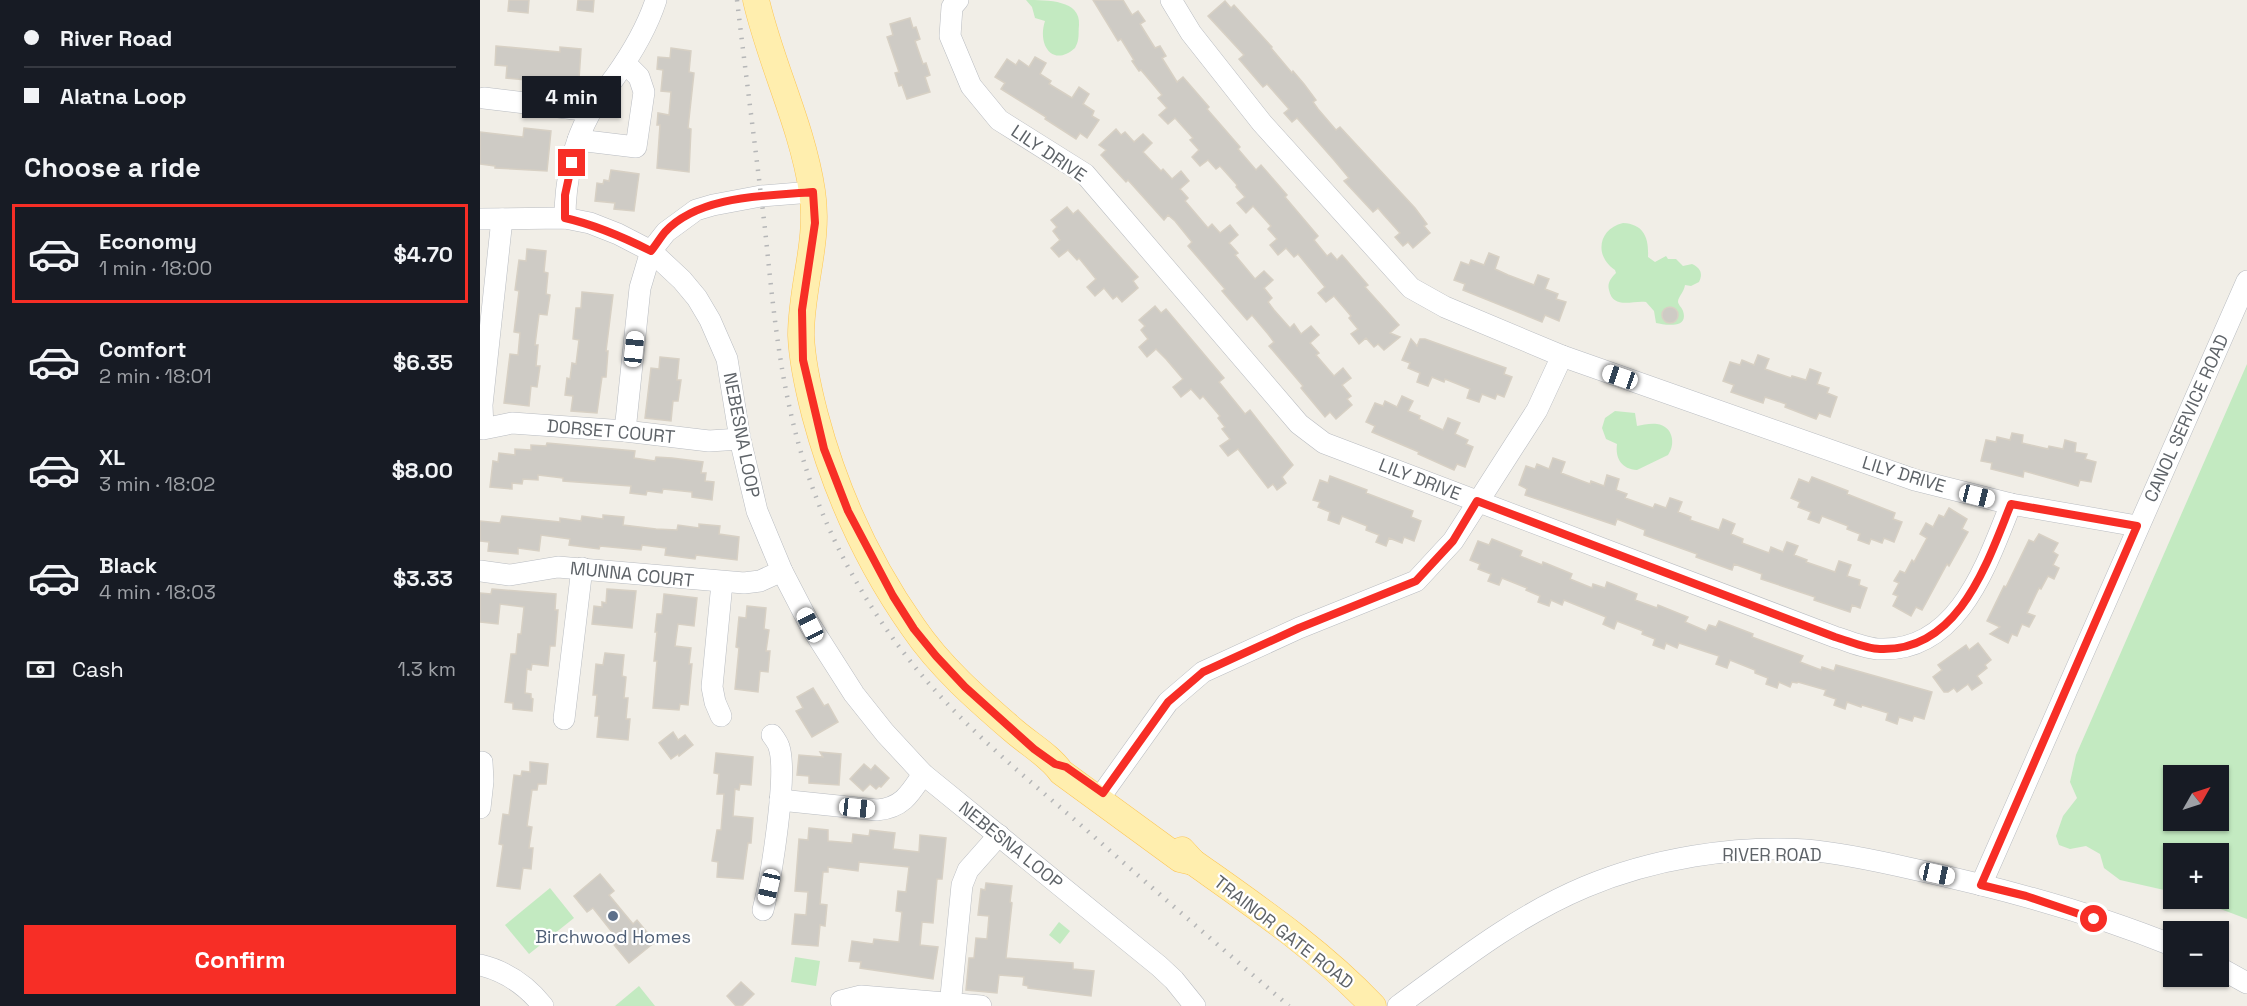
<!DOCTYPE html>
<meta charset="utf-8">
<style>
:root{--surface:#171b24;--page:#20242c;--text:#f1f3f6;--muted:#9ea1a6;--line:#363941;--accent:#f72e26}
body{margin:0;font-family:"Space Grotesk",sans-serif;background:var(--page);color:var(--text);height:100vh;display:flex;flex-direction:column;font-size:22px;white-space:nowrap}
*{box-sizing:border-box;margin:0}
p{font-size:20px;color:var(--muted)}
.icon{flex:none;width:33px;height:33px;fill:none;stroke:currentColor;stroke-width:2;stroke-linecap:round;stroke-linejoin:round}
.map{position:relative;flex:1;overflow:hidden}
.side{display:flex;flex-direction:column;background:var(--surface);width:480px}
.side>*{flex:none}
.hud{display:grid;align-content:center;height:132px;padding:0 24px;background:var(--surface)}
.needle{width:39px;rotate:51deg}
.fabs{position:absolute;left:1683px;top:765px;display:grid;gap:12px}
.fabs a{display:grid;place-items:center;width:66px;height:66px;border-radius:0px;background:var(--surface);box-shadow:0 2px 4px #0004;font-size:30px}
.end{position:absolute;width:27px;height:27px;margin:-14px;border:8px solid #f72e26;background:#fff;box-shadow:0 0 0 3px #fff}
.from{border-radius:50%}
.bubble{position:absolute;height:42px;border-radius:0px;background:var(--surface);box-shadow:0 2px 4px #0004;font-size:20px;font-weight:700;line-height:42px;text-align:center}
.car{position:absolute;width:18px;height:36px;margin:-18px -9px;border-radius:8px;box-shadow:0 0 4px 2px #0007;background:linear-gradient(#fff 24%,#345 0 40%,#fff 0 76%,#345 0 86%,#fff 0)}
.hud b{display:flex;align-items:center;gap:21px;height:57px;font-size:22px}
.hud b+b{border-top:2px solid var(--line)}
.hud i{width:15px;height:15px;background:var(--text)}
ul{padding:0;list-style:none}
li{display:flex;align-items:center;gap:18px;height:99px;margin:0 12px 9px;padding:0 12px;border:3px solid transparent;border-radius:0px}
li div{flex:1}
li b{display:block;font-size:22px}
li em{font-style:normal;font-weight:700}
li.on{border-color:var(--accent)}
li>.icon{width:54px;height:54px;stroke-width:1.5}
h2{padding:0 24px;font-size:27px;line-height:72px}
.pay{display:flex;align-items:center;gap:15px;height:66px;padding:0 24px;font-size:22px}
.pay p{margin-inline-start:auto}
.action{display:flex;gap:12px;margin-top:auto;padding:12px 24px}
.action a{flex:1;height:69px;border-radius:0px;background:var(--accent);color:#fff;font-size:24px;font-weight:700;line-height:69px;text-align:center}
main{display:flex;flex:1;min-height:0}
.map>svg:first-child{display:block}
.green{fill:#c3eac1;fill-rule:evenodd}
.building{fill:#cecbc5;stroke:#d7d0c4;stroke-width:1.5}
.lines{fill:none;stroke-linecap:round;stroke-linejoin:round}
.minor-casing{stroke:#b9bcc1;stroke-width:22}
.major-casing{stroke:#fdc654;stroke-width:27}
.minor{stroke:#fff;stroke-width:21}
.major{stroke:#ffeeae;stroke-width:26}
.rail{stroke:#b5b6b7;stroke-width:4.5;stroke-dasharray:1.5 8;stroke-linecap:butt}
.route{stroke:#f72e26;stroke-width:8}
.service-dot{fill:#5c6f8a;stroke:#fff;stroke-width:2}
.labels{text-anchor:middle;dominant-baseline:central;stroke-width:4.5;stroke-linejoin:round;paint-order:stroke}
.street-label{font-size:18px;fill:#5e6368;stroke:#fff}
.service-label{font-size:18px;fill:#4e5e75;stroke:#fff}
</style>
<main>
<section class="side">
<div class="hud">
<b><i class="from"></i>River Road</b>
<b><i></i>Alatna Loop</b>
</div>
<h2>Choose a ride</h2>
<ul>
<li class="on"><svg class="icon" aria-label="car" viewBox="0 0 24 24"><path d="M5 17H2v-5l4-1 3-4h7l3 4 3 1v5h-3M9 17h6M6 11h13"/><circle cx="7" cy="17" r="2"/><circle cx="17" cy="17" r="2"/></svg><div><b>Economy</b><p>1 min · 18:00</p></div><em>$4.70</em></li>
<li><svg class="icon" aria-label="car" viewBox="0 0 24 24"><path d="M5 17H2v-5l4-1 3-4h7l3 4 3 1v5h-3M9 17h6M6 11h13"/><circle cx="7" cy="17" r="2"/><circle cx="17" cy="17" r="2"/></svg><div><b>Comfort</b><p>2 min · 18:01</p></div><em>$6.35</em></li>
<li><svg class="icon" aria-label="car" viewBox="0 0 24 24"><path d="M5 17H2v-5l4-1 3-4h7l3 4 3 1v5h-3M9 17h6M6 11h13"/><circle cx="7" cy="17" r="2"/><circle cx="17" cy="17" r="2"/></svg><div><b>XL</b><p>3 min · 18:02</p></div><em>$8.00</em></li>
<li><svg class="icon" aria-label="car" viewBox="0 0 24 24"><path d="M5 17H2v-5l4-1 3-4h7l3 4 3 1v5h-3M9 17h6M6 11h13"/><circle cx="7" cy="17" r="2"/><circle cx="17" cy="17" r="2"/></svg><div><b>Black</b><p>4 min · 18:03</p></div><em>$3.33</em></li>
</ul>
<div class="pay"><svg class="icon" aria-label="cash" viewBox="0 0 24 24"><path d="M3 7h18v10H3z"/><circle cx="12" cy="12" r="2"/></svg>Cash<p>1.3 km</p></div>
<div class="action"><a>Confirm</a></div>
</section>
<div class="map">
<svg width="1767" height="1006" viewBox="0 0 1767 1006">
<rect width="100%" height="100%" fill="#f1eee7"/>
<g class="green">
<path d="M546,0C568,0 601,0 599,25C598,34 600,39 595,48C573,68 557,45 565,21L555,18L552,7Z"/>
<path d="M1143,223C1164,224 1169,238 1168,257L1175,262L1186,256L1188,259H1196L1203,266L1212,264C1221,268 1223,274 1219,282L1211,286L1205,285C1204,292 1198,297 1198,302C1198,304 1202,308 1203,311C1209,329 1185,325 1176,323L1174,311L1166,302C1153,300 1133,310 1129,290C1127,283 1131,278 1136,273L1135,270C1114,256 1118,229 1143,223Z"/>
<path d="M1767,364V919L1714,899L1738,898V854H1694L1693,892L1640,880L1624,868L1620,854L1606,846L1590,849L1579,845L1576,836L1583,816L1597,798L1590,782L1596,755ZM1694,776H1738V820H1694Z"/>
<path d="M1135,411L1155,413L1157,426C1163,425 1170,423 1177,424C1193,426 1196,444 1188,455L1157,470C1142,469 1135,459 1137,444L1126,439L1122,428L1125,418Z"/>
<polygon points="70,888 94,918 49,954 25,925"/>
<polygon points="579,922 590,931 580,944 569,935"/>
<polygon points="315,957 340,961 336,986 311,982"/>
<polygon points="159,986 175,1006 135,1006"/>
</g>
<g class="building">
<polygon points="29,0 49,0 48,13 28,11"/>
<polygon points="98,0 114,0 113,12 97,10"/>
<polygon points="613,0 643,0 652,15 658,11 665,21 660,24 675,48 680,46 686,56 682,58 697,82 703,77 729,107 727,109 760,147 758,149 776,170 781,165 807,195 805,197 838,236 834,240 847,256 851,253 857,260 862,255 888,285 885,287 919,325 910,333 920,337 904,350 898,344 894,347 886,338 879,344 871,334 878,329 869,318 871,316 854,296 846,302 838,293 845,287 818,254 814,257 806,248 798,255 790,245 797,239 788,229 791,226 773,206 766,213 757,203 765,197 756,187 757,185 740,166 736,169 728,160 720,166 712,157 719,150 710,140 713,138 695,118 688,124 679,115 687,108 678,98 682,95 661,70 659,71 652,61 654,60 641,39 638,41"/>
<polygon points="745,1 751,8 754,5 792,47 791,48 812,73 813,71 824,84 836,100 833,102 838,109 856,130 860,127 935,208 947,224 944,226 950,233 933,248 928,242 923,246 915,237 920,233 903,214 898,208 893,212 864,181 869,178 854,160 817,118 812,122 804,113 809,109 787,84 783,87 759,59 764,55 728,16"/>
<polygon points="430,18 433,28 436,27 440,39 435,41 443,64 446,63 450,75 445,77 450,92 427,99 422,85 419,86 415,73 419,72 407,37 413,35 410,24"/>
<polygon points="16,46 80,52 80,47 101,49 99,80 78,78 77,83 26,78 27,66 15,65"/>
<polygon points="191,48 211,51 209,72 214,73 208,128 211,129 209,172 177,168 180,125 177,125 178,113 189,115 191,92 181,91 183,70 177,69 178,57 190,58"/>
<polygon points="555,57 566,63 560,74 571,81 569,84 592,98 599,87 609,94 603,104 614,111 612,116 619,120 607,138 600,133 596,139 565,119 566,117 521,89 525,83 515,77 527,59 536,65 539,60 549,67"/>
<polygon points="44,128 71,131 67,171 15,168 15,166 0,164 0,132 43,137"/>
<polygon points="636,129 641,135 645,132 654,142 663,134 672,143 663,152 681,171 683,169 692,179 701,171 709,181 700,189 708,198 705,201 728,228 732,224 740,233 750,225 758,235 749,243 758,253 755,255 775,279 784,271 793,280 784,288 792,298 788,302 794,310 810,328 814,324 821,334 831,326 839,335 830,343 839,353 836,355 854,376 863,368 871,378 862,385 871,396 867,399 872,405 856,419 850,412 845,417 821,388 823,386 789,346 794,342 788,334 772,315 767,320 742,291 745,289 708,246 712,242 695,221 688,215 684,220 648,180 646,182 621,155 626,150 619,145"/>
<polygon points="131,170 159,174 154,211 134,209 135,203 115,201 117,183 123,184 124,180 129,181"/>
<polygon points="587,207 593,214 598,210 658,277 653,281 658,288 642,302 637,296 633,299 624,288 615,296 607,287 616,279 599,258 597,260 588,250 579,257 571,248 580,240 573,231 577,227 571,220"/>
<polygon points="47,249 66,251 64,272 68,273 66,294 70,295 67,315 59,314 55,345 58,345 56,366 60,366 57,387 51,386 49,406 24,403 30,354 38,355 40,333 34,332 39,291 35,290 39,260 46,261"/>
<polygon points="1009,253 1019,257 1015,269 1028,275 1054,285 1058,275 1069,279 1065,289 1078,294 1076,299 1086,302 1079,321 1065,315 1062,322 983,290 985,284 974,280 981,262 989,265 991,260 1004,265"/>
<polygon points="102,292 133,295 126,351 128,351 126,377 122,377 117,413 91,411 93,396 85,395 87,378 90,379 92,363 96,364 99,340 93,339 96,308 101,308"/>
<polygon points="675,306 681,313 686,309 744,378 739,382 765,414 770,410 813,465 802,477 806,483 797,490 793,484 788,488 758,449 748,456 740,446 750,439 742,429 745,427 738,418 740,416 723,396 720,399 711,389 701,397 693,387 703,379 686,359 676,349 667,357 659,347 668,339 661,330 665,326 659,320"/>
<circle cx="1190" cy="315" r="8"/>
<polygon points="931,339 937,346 940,339 945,339 1026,368 1024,374 1032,377 1024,397 1017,394 1015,399 1002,394 999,402 987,398 990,389 965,379 964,382 952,377 948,386 937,382 940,373 928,368 930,363 922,360"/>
<polygon points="1278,355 1289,359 1285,369 1311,378 1312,376 1326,380 1330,369 1341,373 1337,384 1349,388 1347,393 1357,397 1350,417 1339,413 1336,419 1305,407 1306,404 1285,397 1283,403 1251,392 1254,385 1243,381 1250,362 1260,365 1262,360 1274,365"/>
<polygon points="180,357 199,359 197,380 201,380 198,401 193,401 191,421 165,418 171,368 179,369"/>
<polygon points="922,396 933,401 928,411 940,416 939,419 963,430 968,418 980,423 975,434 988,440 986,444 993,447 985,467 977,464 974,470 938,454 939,452 892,432 895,426 886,422 895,403 903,406 905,401 917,407"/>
<polygon points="1532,433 1543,435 1542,443 1568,449 1569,446 1583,449 1585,440 1596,443 1595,452 1607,454 1605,459 1616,462 1611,482 1600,480 1598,486 1544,471 1543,477 1511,469 1512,463 1501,461 1506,440 1516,442 1517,437 1530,440"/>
<polygon points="67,443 155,451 154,458 175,461 176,457 192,458 223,462 221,473 226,473 225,481 234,482 232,500 212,497 212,492 183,489 182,493 167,491 166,495 150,493 151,486 83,481 83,478 58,475 58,480 43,479 42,484 32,483 32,489 10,487 13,461 18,462 19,453 35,455 35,449 51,450 51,445 66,446"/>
<polygon points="1073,458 1085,462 1081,473 1110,484 1111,481 1124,486 1127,475 1139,479 1136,490 1147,494 1145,498 1173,508 1175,504 1186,508 1190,498 1202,502 1198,512 1211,517 1210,520 1239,530 1243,519 1255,524 1251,534 1263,539 1262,543 1289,553 1291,547 1303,552 1307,542 1318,546 1314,555 1327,560 1326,562 1355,572 1359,561 1371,565 1367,576 1380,580 1379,585 1387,588 1380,608 1372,605 1370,612 1334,600 1335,597 1281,579 1282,574 1254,564 1252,570 1216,557 1217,554 1164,535 1165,530 1137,519 1135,525 1045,495 1047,489 1039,485 1046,466 1055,469 1057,464 1069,469"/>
<polygon points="850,476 887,490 886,493 933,511 931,517 941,521 934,541 924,537 922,543 909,538 906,546 896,542 899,535 886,530 887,526 862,516 859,524 848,520 850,512 838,507 840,502 833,500 840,480 848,483"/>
<polygon points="1332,477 1368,491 1367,494 1415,513 1413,519 1422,522 1414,542 1404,538 1402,543 1391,539 1389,544 1378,540 1380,534 1367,529 1368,526 1342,516 1339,523 1328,519 1331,512 1318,507 1320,502 1311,498 1319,479 1329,483"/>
<polygon points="1469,508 1487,519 1482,529 1488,532 1469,566 1467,564 1442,610 1436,607 1431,616 1413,606 1418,596 1413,594 1419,583 1414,581 1420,571 1425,573 1432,560 1434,562 1447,538 1440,534 1446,523 1453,527 1459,515 1464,517"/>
<polygon points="123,515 144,517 143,525 176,529 197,530 198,525 219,528 219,524 240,526 239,534 259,537 257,560 216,555 215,559 185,555 186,548 162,545 161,550 120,546 119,549 89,545 90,539 61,535 59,551 38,548 38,554 8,551 9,542 0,541 0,521 20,523 22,516 80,522 80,518 101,521 102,516 123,519"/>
<polygon points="1559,534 1578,543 1573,552 1578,555 1573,565 1579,568 1574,579 1568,576 1561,589 1559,588 1547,613 1555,616 1549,627 1542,624 1537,636 1532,634 1528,643 1510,634 1520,627 1507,621 1524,586 1526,587 1549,540 1554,542"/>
<polygon points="1012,539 1042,551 1040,556 1062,565 1063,562 1092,574 1090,579 1112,588 1113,584 1125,588 1127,582 1157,594 1155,600 1177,608 1178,605 1208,617 1205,622 1226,631 1229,625 1236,627 1239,621 1273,634 1272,637 1323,656 1320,662 1341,670 1342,667 1354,671 1356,665 1452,692 1444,719 1434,716 1432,721 1419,717 1417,724 1406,720 1408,713 1382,705 1381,707 1367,702 1365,709 1354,705 1356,699 1344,695 1346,690 1318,682 1317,683 1312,682 1310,687 1299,682 1297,688 1286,684 1288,678 1275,673 1275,670 1250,660 1247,668 1236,664 1239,656 1199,643 1197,648 1186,643 1184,649 1173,645 1175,639 1162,634 1163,631 1137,621 1134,629 1123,624 1126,617 1084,600 1082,605 1071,600 1069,606 1058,602 1060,596 1046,590 1047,588 1022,578 1019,585 1008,581 1011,574 998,569 1000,564 990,560 998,541 1009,545"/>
<polygon points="12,589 76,594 75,610 78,610 75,646 70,646 68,666 52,664 51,670 47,669 45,693 51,694 51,698 53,699 52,711 33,709 33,703 25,702 31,654 36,654 38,634 41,634 44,607 20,604 18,624 0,622 0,593 11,594"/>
<polygon points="127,589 156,591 152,628 112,624 114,606 122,607 122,602 126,603"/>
<polygon points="184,594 217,598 214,626 198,624 195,646 211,648 209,664 212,664 208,705 200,704 199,710 173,708 177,661 174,661 177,632 175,632 177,614 182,614"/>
<polygon points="267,606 286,608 284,629 289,630 286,651 290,651 288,672 280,671 278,692 255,689 259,648 256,647 259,617 266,618"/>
<polygon points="1498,643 1511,660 1505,665 1507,668 1497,676 1502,683 1492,690 1488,684 1477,692 1474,688 1468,692 1464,692 1453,677 1462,670 1458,665 1486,645 1489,650"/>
<polygon points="125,653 144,655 142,676 146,677 144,698 148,698 146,719 150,719 148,740 117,737 119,716 115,716 117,695 113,695 116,664 123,665"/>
<polygon points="333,688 344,706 348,704 358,722 332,737 316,711 323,708 317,697"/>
<polygon points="193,732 198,740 205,735 213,745 199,756 198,754 191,759 179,743"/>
<polygon points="340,752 361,754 359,785 329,783 329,776 317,775 319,755 343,757"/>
<polygon points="236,753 273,757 271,785 260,784 259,790 255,789 253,816 273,818 271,843 268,843 263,879 237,877 238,862 232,861 237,830 241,830 244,794 237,794 239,774 234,773"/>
<polygon points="50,762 68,764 66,784 58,784 57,790 52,790 47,826 52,827 49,848 53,848 51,869 43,868 40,889 17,886 23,845 19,844 23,814 29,815 34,775 41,776 42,771 50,772"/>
<polygon points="384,764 391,770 395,765 409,778 401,787 399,786 396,789 390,784 383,791 370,779"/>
<polygon points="329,828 348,830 348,841 372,843 373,834 389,836 390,830 415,833 413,849 439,852 440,835 466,838 462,879 457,879 453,923 442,922 440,945 458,947 453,979 380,968 381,962 369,961 372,941 393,944 394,939 419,942 422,912 416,911 418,891 426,892 429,867 379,862 378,871 348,867 348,872 343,872 340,904 347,905 345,926 340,925 338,946 312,944 315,914 326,915 328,892 315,891 319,839 328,840"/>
<polygon points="120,874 134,891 129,895 153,924 157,920 175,942 149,963 131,941 136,937 113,908 107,912 94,896"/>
<polygon points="506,883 532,886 530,902 532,903 526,958 593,963 593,969 614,971 611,996 548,988 548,986 543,985 544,977 519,975 517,993 486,990 489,958 494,958 496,938 507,939 509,916 498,915 501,889 505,890"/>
<polygon points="261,982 274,994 262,1006 256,1006 247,996"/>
</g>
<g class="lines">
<g class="minor-casing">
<g id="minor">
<path d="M478,0L472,7L470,36L491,86L519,120L605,174L819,424L844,443L1355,637C1369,641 1386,649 1400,649C1479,652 1507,563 1531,504"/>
<polyline points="691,0 711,33 782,123 931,288 965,307 1082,356 1435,480 1531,504 1657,526"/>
<polyline points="4,98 111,111"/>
<polyline points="98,140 156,147 164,92 159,77 145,63"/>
<path d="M85,218C85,182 93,143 111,111C118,99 127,88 135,77C152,53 167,28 176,0"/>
<polyline points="0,219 85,218 110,223 138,234 171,251 202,280 217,298 230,320 247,359 260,439 277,511 302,571 330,625 374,694 405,733 443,774 679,966 694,980 715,1006"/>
<polyline points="22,219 2,405 3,429 32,423 145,431 229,441 260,439"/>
<polyline points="145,431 160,288 171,251 186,232 216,210 233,205 281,196 332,192"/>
<polyline points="0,571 30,575 78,567 264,583 280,581 302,571"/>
<polyline points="241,716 235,702 232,687 242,583"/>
<polyline points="84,719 102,568"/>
<polyline points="623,793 688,702 723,672 819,628 936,581 973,541 1057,410 1082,356"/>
<path d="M300,800L397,810C422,808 430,794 443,774"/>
<polyline points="0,808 3,781 2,762"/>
<polyline points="1501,885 1767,281"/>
<path d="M283,910C291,879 308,774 299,747C298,743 295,739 292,735"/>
<path d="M0,965C25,971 47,986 63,1006"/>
<polyline points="1738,967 1767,983"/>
<polyline points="361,1001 381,996 501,1006"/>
<polyline points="470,1006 482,885 488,870 519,835"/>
<path d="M918,1006C978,962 1036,916 1105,887C1171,859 1255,845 1326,850C1362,853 1398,861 1433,869C1521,888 1610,912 1694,946"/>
</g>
</g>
<g class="major-casing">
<g id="major">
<path d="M276,0C291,65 322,125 332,191C340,240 321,286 321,335C322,362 328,388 335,415C355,490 388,563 433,627C460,667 498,700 534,731C549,744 570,756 581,772L700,859L713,862"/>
<path d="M702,850L713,862C775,906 840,950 893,1006"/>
</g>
</g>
<use href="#minor" class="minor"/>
<use href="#major" class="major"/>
<path class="rail" d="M257,0C266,76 276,152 285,229C293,306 300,387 324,462C349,544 395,623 452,687C497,738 551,782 603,827C671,887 740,947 809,1006"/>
</g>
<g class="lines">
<path class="route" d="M92,163L85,195V218C116,225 143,237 171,251C176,245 180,238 185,232C219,195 287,196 333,192L335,223L322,310L323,360L344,449L368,511L413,596L434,629L456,656L485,687L554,749L575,764L586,767L623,793L688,702L723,672L819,628L936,581L973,541L997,501L1355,637C1369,641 1386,649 1400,649C1479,652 1507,563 1531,504L1657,526L1501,885L1546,896L1614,919"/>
</g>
<circle class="service-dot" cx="133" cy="916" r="6"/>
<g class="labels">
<g class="street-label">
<text transform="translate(569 153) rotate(34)">LILY DRIVE</text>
<text transform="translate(1706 418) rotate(-66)">CANOL SERVICE ROAD</text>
<text transform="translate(131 431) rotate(5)">DORSET COURT</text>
<text transform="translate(262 435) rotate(79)">NEBESNA LOOP</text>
<text transform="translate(1424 474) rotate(17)">LILY DRIVE</text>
<text transform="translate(940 479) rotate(21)">LILY DRIVE</text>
<text transform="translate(152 574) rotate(6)">MUNNA COURT</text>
<text transform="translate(531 845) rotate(39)">NEBESNA LOOP</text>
<text x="1292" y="854">RIVER ROAD</text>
<text transform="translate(804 932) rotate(38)">TRAINOR GATE ROAD</text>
</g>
<g class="service-label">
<text x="133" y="936">Birchwood Homes</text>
</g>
</g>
</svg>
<div class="fabs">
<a><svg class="needle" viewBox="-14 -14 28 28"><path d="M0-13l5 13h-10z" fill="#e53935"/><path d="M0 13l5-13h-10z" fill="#9ea1a6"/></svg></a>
<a>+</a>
<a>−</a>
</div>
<i class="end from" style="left:1614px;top:919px"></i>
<i class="end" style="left:92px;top:163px"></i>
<div class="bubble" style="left:42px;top:76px;width:99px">4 min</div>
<i class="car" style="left:154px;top:349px;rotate:6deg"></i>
<i class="car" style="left:1140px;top:377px;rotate:289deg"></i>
<i class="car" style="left:1497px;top:496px;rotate:104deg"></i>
<i class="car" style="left:330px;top:625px;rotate:333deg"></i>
<i class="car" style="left:377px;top:808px;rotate:96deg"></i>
<i class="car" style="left:1457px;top:874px;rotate:102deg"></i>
<i class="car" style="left:289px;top:887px;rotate:193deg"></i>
</div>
</main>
